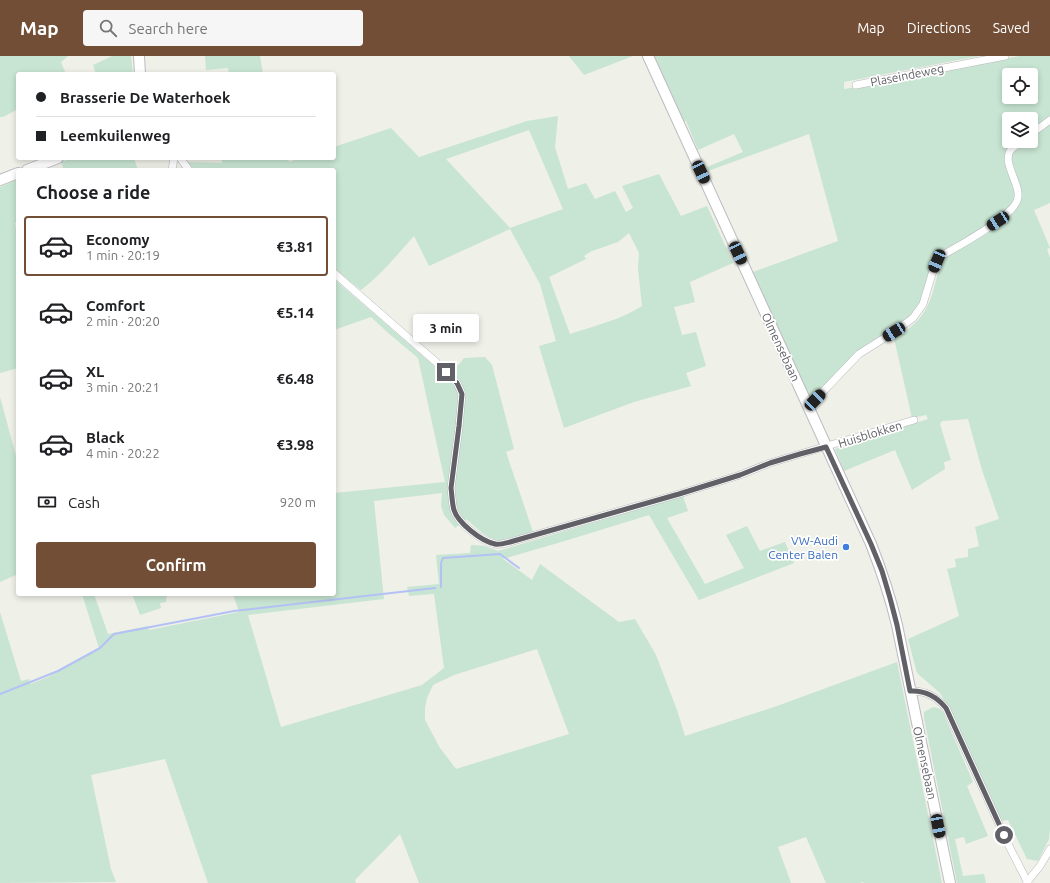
<!DOCTYPE html>
<meta charset="utf-8">
<style>
:root{--surface:#fff;--page:#f6f6f6;--text:#202124;--muted:#757577;--line:#e0e0e0;--accent:#714e35}
body{margin:0;font-family:Ubuntu,sans-serif;background:var(--page);color:var(--text);height:100vh;display:flex;flex-direction:column;font-size:15px;white-space:nowrap}
*{box-sizing:border-box;margin:0}
p{font-size:13px;color:var(--muted)}
.icon{flex:none;width:22px;height:22px;fill:none;stroke:currentColor;stroke-width:2;stroke-linecap:round;stroke-linejoin:round}
.map{position:relative;flex:1;overflow:hidden}
.sheet{position:absolute;left:16px;top:112px;width:320px;height:428px;display:flex;flex-direction:column;background:var(--surface);border-radius:4px;box-shadow:0 2px 6px #0003}
.sheet>*{flex:none}
.top-card{position:absolute;left:16px;top:16px;width:320px;height:88px;border-radius:4px;box-shadow:0 2px 6px #0003;display:grid;align-content:center;height:88px;padding:0 20px;background:var(--surface)}
.controls{position:absolute;left:1002px;top:12px;display:grid;gap:8px}
.controls a{display:grid;place-items:center;width:36px;height:36px;border-radius:4px;background:var(--surface);box-shadow:0 2px 6px #0003;font-size:20px}
.end{position:absolute;width:18px;height:18px;margin:-9px;border:5px solid #606066;background:#fff;box-shadow:0 0 0 2px #fff}
.from{border-radius:50%}
.bubble{position:absolute;height:28px;border-radius:4px;background:var(--surface);box-shadow:0 2px 6px #0003;font-size:13px;font-weight:700;line-height:28px;text-align:center}
.car{position:absolute;width:12px;height:24px;margin:-12px -6px;border-radius:5px;box-shadow:0 0 3px 1px #0007;background:linear-gradient(#222 24%,#8ab4d8 0 40%,#222 0 76%,#8ab4d8 0 86%,#222 0)}
.top-card b{display:flex;align-items:center;gap:14px;height:38px;font-size:15px}
.top-card b+b{border-top:1px solid var(--line)}
.top-card i{width:10px;height:10px;background:var(--text)}
ul{padding:0;list-style:none}
li{display:flex;align-items:center;gap:12px;height:60px;margin:0 8px 6px;padding:0 12px;border:2px solid transparent;border-radius:4px}
li div{flex:1}
li b{display:block;font-size:15px}
li em{font-style:normal;font-weight:700}
li.active{border-color:var(--accent)}
li>.icon{width:36px;height:36px;stroke-width:1.5}
h2{padding:0 20px;font-size:18px;line-height:48px}
.pay{display:flex;align-items:center;gap:10px;height:44px;padding:0 20px;font-size:15px}
.pay p{margin-inline-start:auto}
.button{display:flex;gap:8px;margin-top:auto;padding:8px 20px}
.button a{flex:1;height:46px;border-radius:4px;background:var(--accent);color:#fff;font-size:16px;font-weight:700;line-height:46px;text-align:center}
header{display:flex;align-items:center;gap:24px;box-sizing:border-box;height:56px;padding:0 20px;background:var(--accent);color:#fff}
header strong{font-size:19px}
nav{display:flex;gap:22px;margin-inline-start:auto;font-size:14px}
.search{width:280px;height:36px;background:var(--page);display:flex;align-items:center;gap:10px;box-sizing:border-box;padding:0 14px;border-radius:4px;color:var(--muted);font-size:15px}
.map>svg:first-child{display:block}
.green{fill:#c8e4d2;fill-rule:evenodd}
.lines{fill:none;stroke-linecap:round;stroke-linejoin:round}
.stream{stroke:#b3c1f5;stroke-width:2}
.street-casing{stroke:#babac0;stroke-width:8}
.secondary-casing{stroke:#bbbbc2;stroke-width:12}
.street{stroke:#fff;stroke-width:7}
.secondary{stroke:#fff;stroke-width:10}
.route{stroke:#606066;stroke-width:5}
.shop-dot{fill:#3f7fe0;stroke:#fff;stroke-width:1.5}
.labels{text-anchor:middle;dominant-baseline:central;stroke-width:3.5;stroke-linejoin:round;paint-order:stroke}
.street-label{font-size:12px;fill:#606066;stroke:#fff}
.shop-label{font-size:12px;fill:#366cbe;stroke:#fff;text-anchor:end}
</style>
<header>
<strong>Map</strong>
<div class="search"><svg class="icon" aria-label="search" viewBox="0 0 24 24"><circle cx="10" cy="10" r="6"/><path d="M15 15l6 6"/></svg>Search here</div>
<nav><a>Map</a><a>Directions</a><a>Saved</a></nav>
</header>
<div class="map">
<svg width="1050" height="827" viewBox="0 0 1050 827">
<rect width="100%" height="100%" fill="#eff0e8"/>
<g class="green">
<polygon points="0,0 68,0 61,6 66,18 18,18 18,53 3,61 0,61"/>
<polygon points="112,0 131,0 133,18 96,18 93,9"/>
<polygon points="205,0 260,0 263,18 229,18 228,12 206,14"/>
<polygon points="569,0 633,0 584,19"/>
<path d="M651,0H979L844,26V33L897,25L1019,0H1050V147L1034,154L1050,192L1047,193L1050,202V772L1049,783L1038,805L1027,803L1008,764L1002,765L950,654L940,637L917,617L908,583L959,560L947,513L956,511L955,503L968,501V493L979,490L975,471L999,463L982,414L968,363L942,365L940,368L951,404L944,406L945,413L912,434L895,394L844,415L835,393L895,376L894,374L928,363L926,359L912,362L894,282C927,264 931,246 939,212L936,211L923,242L912,260L868,290L811,344L758,228L753,216L838,185L809,78L708,115L707,111L743,96L734,78L698,94L686,65L682,67ZM1009,19H1031V41H1009ZM1009,63H1031V85H1009Z"/>
<path d="M558,60L555,91L568,133L586,127L595,143L615,135L626,156L633,152L622,130L659,118L681,160L707,150L733,207L690,226L695,246L674,251L682,279L696,276L706,310L686,317L691,330L634,346L564,372L539,290L556,285L540,228L510,173L429,210L414,180C397,199 381,219 361,234L334,213V114H195L187,106L222,107V102H288L289,106L300,102H334V91L391,72L419,101L527,65ZM529,74L563,153L510,172L446,103ZM629,177L639,197L638,213L642,250C620,264 594,270 570,278L549,221L586,203L584,200L592,195L618,186Z"/>
<polygon points="73,102 134,102 138,114 64,114 61,106"/>
<polygon points="18,123 18,167 15,167 18,186 18,312 0,317 0,131"/>
<path d="M334,223L446,320L460,307L464,302L485,301L492,309L514,393L506,396L533,476C523,479 514,483 505,485C490,487 476,471 466,463L455,472L444,459L441,450L442,437L374,445L384,543L248,559L281,671L422,629L444,612L434,538L409,540L407,531L439,528L436,499L470,497L471,489L485,490L498,495L683,440L688,455L667,462L705,528L744,512L726,479L747,470L760,495L785,486L794,507L699,544L649,459L568,484L503,503L532,524L540,508L619,566L635,563L656,599L677,654L685,680L777,650L897,606L942,827H864L863,826L860,827H826L806,781L778,791L791,827H419L400,778L355,824L356,827H208L165,703L91,719L111,813L116,826L0,827V556L21,625L29,623L30,628L48,621L99,592L82,538H94L108,578L148,570L149,574L239,556L233,538H334V437L445,426L418,302L387,276L371,261L334,274ZM537,593L569,678L456,713L440,692L425,664V652L427,642L433,629L454,619Z"/>
<polygon points="0,341 18,407 18,518 0,526"/>
<polygon points="132,538 167,538 166,546 160,547 161,552 140,559"/>
<path d="M933,651C940,652 943,654 945,661L973,726L967,730L988,780L966,788L964,781L955,783L963,820L984,818L986,827H957L924,662V656Z"/>
</g>
<g class="lines">
<g class="stream">
<polyline points="441,531 441,507 443,502 500,498 519,512"/>
<polyline points="0,638 58,615 100,592 114,578 234,555 435,532"/>
</g>
<g class="street-casing">
<g id="street">
<polyline points="856,29 1005,0"/>
<polyline points="1031,78 1050,64"/>
<polyline points="180,102 189,114"/>
<polyline points="172,114 174,102"/>
<path d="M334,217L436,306L457,327L462,338L459,371L451,432C452,439 452,447 454,454C458,467 481,485 495,488C499,489 506,487 510,486L679,438L740,419L770,407L914,364"/>
<path d="M808,349L815,344L859,298L894,276L913,262L923,248L932,218L937,205L943,199C960,189 1010,162 1017,145C1023,131 1002,108 1010,95C1013,91 1018,88 1022,85"/>
<path d="M910,635C926,634 936,641 946,652L1010,792L1028,827"/>
<polyline points="1027,826 1040,810 1050,793"/>
</g>
</g>
<g class="secondary-casing">
<g id="secondary">
<polyline points="139,0 140,18"/>
<path d="M648,0L871,488C882,516 890,540 897,569L950,827"/>
<polyline points="27,114 58,102"/>
<polyline points="0,124 18,117"/>
</g>
</g>
<use href="#street" class="street"/>
<use href="#secondary" class="secondary"/>
</g>
<g class="lines">
<path class="route" d="M446,316L457,327L462,338L459,370L451,432C452,439 452,447 454,454C458,467 481,485 495,488C499,489 506,487 510,486L679,438L740,419L770,407L800,398L826,391L871,488L882,515L890,542L897,569L910,635C925,634 937,641 946,652L1004,779"/>
</g>
<circle class="shop-dot" cx="846" cy="491" r="4"/>
<g class="labels">
<g class="street-label">
<text transform="translate(907 19) rotate(-11)">Plaseindeweg</text>
<text transform="translate(781 291) rotate(65)">Olmensebaan</text>
<text transform="translate(870 378) rotate(-17)">Huisblokken</text>
<text transform="translate(925 707) rotate(78)">Olmensebaan</text>
</g>
<g class="shop-label">
<text x="838" y="484">VW-Audi<tspan x="838" dy="14">Center Balen</tspan></text>
</g>
</g>
</svg>
<div class="controls">
<a><svg class="icon" aria-label="locate" viewBox="0 0 24 24"><circle cx="12" cy="12" r="6"/><path d="M12 2v4M12 18v4M2 12h4M18 12h4"/></svg></a>
<a><svg class="icon" aria-label="layers" viewBox="0 0 24 24"><path d="M12 4l9 5-9 5-9-5zM3 14l9 5 9-5"/></svg></a>
</div>
<i class="end from" style="left:1004px;top:779px"></i>
<i class="end" style="left:446px;top:316px"></i>
<div class="bubble" style="left:413px;top:258px;width:66px">3 min</div>
<i class="car" style="left:701px;top:116px;rotate:155deg"></i>
<i class="car" style="left:998px;top:165px;rotate:237deg"></i>
<i class="car" style="left:738px;top:197px;rotate:155deg"></i>
<i class="car" style="left:937px;top:205px;rotate:203deg"></i>
<i class="car" style="left:894px;top:276px;rotate:238deg"></i>
<i class="car" style="left:815px;top:344px;rotate:44deg"></i>
<i class="car" style="left:938px;top:770px;rotate:169deg"></i>
<div class="top-card">
<b><i class="from"></i>Brasserie De Waterhoek</b>
<b><i></i>Leemkuilenweg</b>
</div>
<section class="sheet">
<h2>Choose a ride</h2>
<ul>
<li class="active"><svg class="icon" aria-label="car" viewBox="0 0 24 24"><path d="M5 17H2v-5l4-1 3-4h7l3 4 3 1v5h-3M9 17h6M6 11h13"/><circle cx="7" cy="17" r="2"/><circle cx="17" cy="17" r="2"/></svg><div><b>Economy</b><p>1 min · 20:19</p></div><em>€3.81</em></li>
<li><svg class="icon" aria-label="car" viewBox="0 0 24 24"><path d="M5 17H2v-5l4-1 3-4h7l3 4 3 1v5h-3M9 17h6M6 11h13"/><circle cx="7" cy="17" r="2"/><circle cx="17" cy="17" r="2"/></svg><div><b>Comfort</b><p>2 min · 20:20</p></div><em>€5.14</em></li>
<li><svg class="icon" aria-label="car" viewBox="0 0 24 24"><path d="M5 17H2v-5l4-1 3-4h7l3 4 3 1v5h-3M9 17h6M6 11h13"/><circle cx="7" cy="17" r="2"/><circle cx="17" cy="17" r="2"/></svg><div><b>XL</b><p>3 min · 20:21</p></div><em>€6.48</em></li>
<li><svg class="icon" aria-label="car" viewBox="0 0 24 24"><path d="M5 17H2v-5l4-1 3-4h7l3 4 3 1v5h-3M9 17h6M6 11h13"/><circle cx="7" cy="17" r="2"/><circle cx="17" cy="17" r="2"/></svg><div><b>Black</b><p>4 min · 20:22</p></div><em>€3.98</em></li>
</ul>
<div class="pay"><svg class="icon" aria-label="cash" viewBox="0 0 24 24"><path d="M3 7h18v10H3z"/><circle cx="12" cy="12" r="2"/></svg>Cash<p>920 m</p></div>
<div class="button"><a>Confirm</a></div>
</section>
</div>
